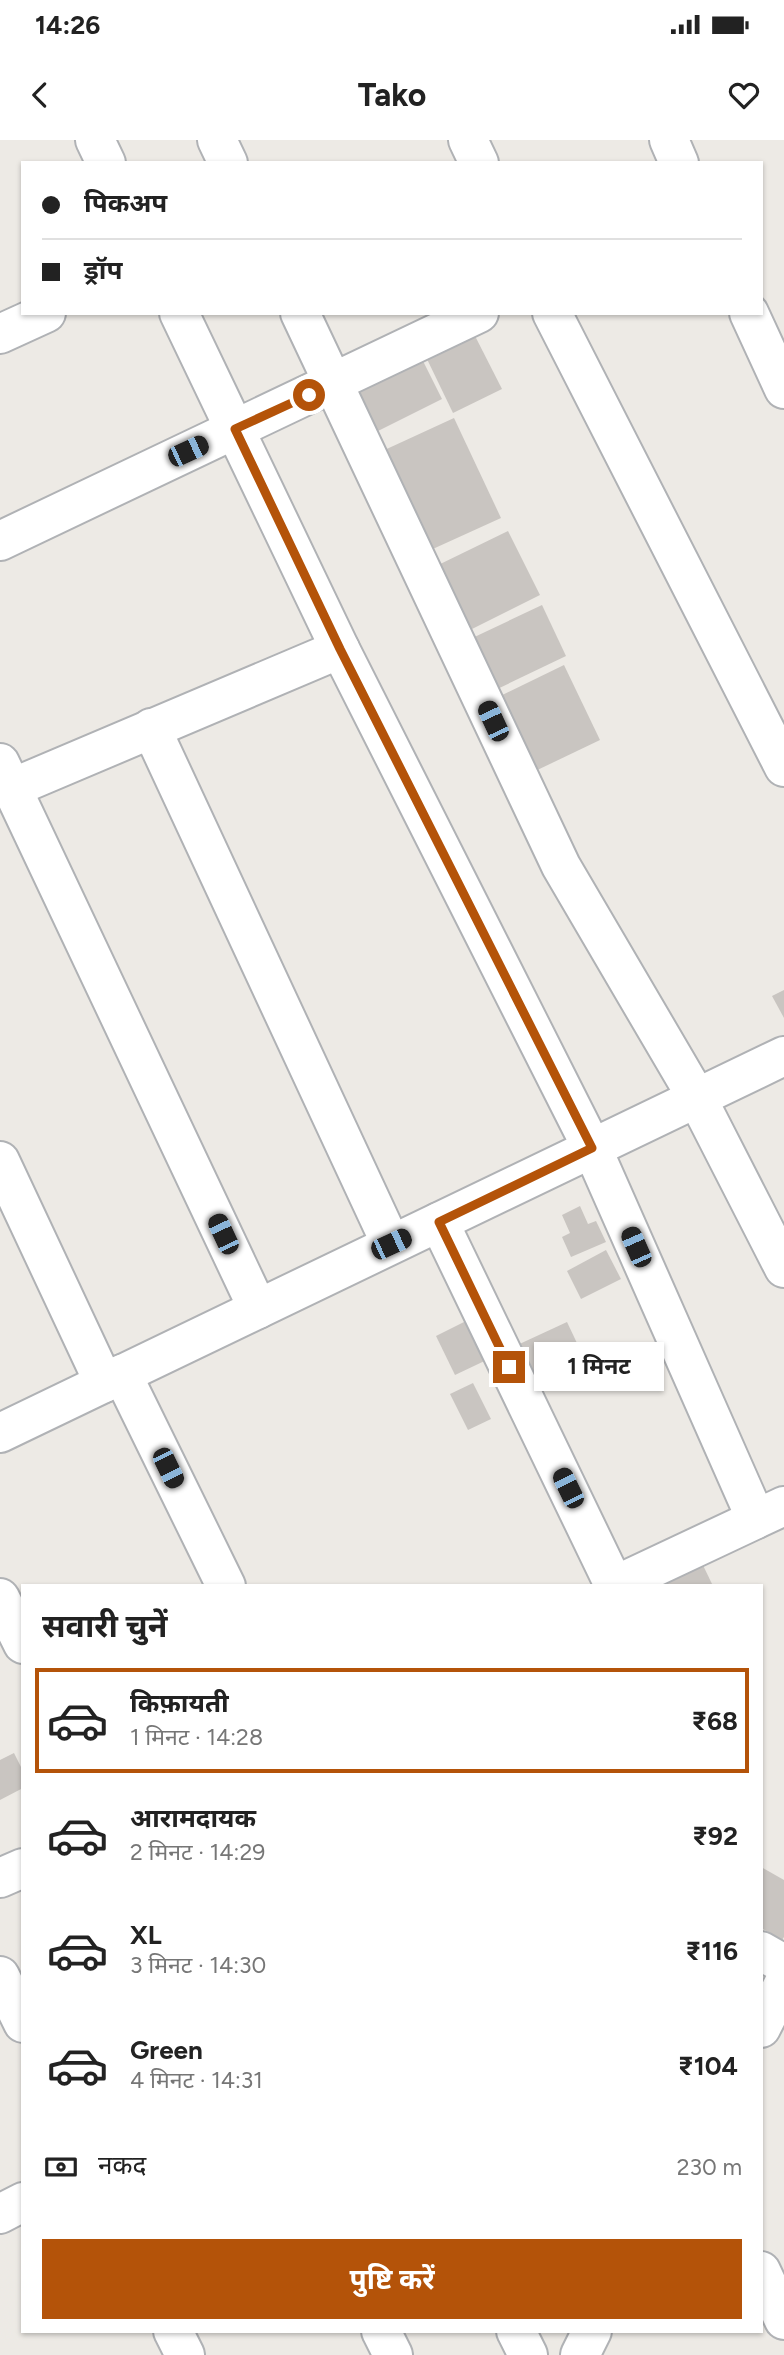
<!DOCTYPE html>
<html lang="hi">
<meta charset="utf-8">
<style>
:root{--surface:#fff;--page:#f2f2f2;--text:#222;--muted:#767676;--line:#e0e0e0;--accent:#b45309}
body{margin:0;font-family:Figtree,"Noto Sans Devanagari",sans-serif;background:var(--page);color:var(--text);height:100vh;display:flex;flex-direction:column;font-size:26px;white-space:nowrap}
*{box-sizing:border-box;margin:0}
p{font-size:23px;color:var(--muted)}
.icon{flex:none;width:38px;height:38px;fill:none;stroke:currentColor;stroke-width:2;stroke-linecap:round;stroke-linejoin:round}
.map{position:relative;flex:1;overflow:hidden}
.side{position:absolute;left:21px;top:1444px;width:742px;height:749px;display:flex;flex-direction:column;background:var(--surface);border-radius:0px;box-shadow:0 2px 5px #0004}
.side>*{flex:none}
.hud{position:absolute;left:21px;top:21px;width:742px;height:154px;border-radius:0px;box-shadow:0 2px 5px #0004;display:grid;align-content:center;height:154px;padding:0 21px;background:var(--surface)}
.end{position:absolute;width:32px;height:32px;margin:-16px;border:9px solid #b45309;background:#fff;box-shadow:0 0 0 4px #fff}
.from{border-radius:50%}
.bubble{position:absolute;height:49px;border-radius:0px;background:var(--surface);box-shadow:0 2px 5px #0004;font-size:23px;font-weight:700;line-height:49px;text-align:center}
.car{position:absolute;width:21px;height:42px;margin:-21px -10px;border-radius:9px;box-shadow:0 0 5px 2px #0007;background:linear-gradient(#222 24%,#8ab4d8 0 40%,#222 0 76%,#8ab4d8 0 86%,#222 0)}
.hud b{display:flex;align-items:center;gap:24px;height:66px;font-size:26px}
.hud b+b{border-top:2px solid var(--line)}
.hud i{width:18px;height:18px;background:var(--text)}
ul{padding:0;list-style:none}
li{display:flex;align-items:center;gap:21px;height:105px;margin:0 14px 10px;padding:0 7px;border:4px solid transparent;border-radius:0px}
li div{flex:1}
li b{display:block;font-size:26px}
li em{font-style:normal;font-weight:700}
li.current{border-color:var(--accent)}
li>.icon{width:63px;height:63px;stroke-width:1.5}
h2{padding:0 21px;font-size:32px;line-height:84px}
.pay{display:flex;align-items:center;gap:18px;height:77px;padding:0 21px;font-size:26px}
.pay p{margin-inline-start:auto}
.primary-button{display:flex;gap:14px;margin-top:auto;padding:14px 21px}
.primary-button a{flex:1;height:80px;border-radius:0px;background:var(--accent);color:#fff;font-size:28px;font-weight:700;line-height:80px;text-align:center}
.status{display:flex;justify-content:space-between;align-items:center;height:49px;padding:0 35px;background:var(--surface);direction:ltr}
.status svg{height:19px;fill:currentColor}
header{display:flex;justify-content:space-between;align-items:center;height:91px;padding:0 21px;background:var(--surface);font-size:32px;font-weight:700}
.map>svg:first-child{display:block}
.building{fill:#c9c5c1}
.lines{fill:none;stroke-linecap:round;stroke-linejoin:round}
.minor-casing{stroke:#b0b2b5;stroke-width:42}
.minor{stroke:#fff;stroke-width:38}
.route{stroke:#b45309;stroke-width:9}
</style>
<div class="status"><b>14:26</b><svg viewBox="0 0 49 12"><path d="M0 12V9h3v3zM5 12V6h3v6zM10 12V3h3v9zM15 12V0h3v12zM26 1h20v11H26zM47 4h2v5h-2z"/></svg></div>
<header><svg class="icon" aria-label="back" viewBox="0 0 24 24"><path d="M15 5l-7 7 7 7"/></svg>Tako<svg class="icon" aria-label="heart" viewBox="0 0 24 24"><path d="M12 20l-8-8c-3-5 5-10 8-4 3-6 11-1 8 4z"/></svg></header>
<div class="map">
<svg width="784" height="2215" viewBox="0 0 784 2215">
<rect width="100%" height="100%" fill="#edeae5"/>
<g class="building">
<polygon points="474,194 502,249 453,273 426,217"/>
<polygon points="420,215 442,259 374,293 352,248"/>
<polygon points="454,278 501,378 424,413 378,313"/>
<polygon points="508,391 540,455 462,494 430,429"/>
<polygon points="542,465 566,516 491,552 466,501"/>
<polygon points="564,525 600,600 529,634 494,559"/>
<polygon points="784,850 784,878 772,856"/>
<polygon points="580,1066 588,1084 596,1081 606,1102 571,1117 562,1097 570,1093 562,1075"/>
<polygon points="606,1110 621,1139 581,1159 567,1131"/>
<polygon points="476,1176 495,1216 455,1235 436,1196"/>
<polygon points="567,1182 585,1220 531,1245 513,1207"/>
<polygon points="473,1243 491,1279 468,1290 450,1254"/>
<polygon points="700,1419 713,1446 644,1446"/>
<polygon points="14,1613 23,1631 23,1648 0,1660 0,1620"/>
<polygon points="761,1727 784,1740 784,1797 782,1800 761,1788"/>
</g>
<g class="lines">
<g class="minor-casing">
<g id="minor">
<polyline points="95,0 106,23"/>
<polyline points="217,0 228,23"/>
<polyline points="468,0 479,23"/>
<polyline points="669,0 679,23"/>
<polyline points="179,173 340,509 592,1008 756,1379"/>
<polyline points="300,173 561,726 697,958 784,1128"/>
<polyline points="552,173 784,627"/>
<polyline points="749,173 784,249"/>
<polyline points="0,194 46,173"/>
<polyline points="0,401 479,173"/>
<polyline points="151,588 391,1104"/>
<polyline points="0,623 258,1169"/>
<polyline points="12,648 340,509"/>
<polyline points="0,1021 104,1243"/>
<polyline points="439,1082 614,1445"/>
<polyline points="122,1234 226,1446"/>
<polyline points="0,1293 784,916"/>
<polyline points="614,1446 784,1366"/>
<polyline points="0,1458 23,1504"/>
<polyline points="0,1738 23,1728"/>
<polyline points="761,1811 784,1824"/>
<polyline points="0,1836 23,1883"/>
<polyline points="761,1888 784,1843"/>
<polyline points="0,2074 23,2062"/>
<polyline points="761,2131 784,2180"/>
<polyline points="173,2191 185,2215"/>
<polyline points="381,2191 393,2215"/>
<polyline points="516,2191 528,2215"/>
<polyline points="580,2215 592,2191"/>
</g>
</g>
<use href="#minor" class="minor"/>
</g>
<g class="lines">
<polyline class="route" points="309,255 235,289 340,509 592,1008 439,1082 509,1227"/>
</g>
</svg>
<i class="end from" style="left:309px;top:255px"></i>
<i class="end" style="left:509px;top:1227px"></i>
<div class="bubble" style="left:534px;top:1202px;width:130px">1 मिनट</div>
<i class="car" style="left:188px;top:311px;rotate:65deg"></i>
<i class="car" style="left:493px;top:581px;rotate:335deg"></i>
<i class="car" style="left:223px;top:1094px;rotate:335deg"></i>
<i class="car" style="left:391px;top:1104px;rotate:65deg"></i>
<i class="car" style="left:636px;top:1107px;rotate:336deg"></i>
<i class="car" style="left:168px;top:1328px;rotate:154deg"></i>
<i class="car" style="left:568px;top:1348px;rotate:334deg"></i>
<div class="hud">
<b><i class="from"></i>पिकअप</b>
<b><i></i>ड्रॉप</b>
</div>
<section class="side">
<h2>सवारी चुनें</h2>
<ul>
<li class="current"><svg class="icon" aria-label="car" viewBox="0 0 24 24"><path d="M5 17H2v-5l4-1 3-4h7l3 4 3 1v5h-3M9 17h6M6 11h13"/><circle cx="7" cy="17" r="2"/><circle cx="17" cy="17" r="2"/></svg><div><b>किफ़ायती</b><p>1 मिनट · 14:28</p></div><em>₹68</em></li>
<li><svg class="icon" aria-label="car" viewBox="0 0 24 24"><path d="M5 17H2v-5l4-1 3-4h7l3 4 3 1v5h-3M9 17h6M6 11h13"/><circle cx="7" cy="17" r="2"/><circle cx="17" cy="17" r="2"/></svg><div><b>आरामदायक</b><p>2 मिनट · 14:29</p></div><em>₹92</em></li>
<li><svg class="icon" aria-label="car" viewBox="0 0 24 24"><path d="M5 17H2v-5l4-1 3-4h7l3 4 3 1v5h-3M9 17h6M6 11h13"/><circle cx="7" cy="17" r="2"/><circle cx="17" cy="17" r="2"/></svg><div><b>XL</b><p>3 मिनट · 14:30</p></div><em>₹116</em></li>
<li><svg class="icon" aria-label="car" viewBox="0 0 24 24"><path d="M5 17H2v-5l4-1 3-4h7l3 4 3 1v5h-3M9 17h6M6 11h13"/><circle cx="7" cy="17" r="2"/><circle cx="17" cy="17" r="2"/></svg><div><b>Green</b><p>4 मिनट · 14:31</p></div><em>₹104</em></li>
</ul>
<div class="pay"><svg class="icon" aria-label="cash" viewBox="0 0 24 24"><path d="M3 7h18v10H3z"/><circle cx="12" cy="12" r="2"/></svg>नकद<p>230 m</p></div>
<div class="primary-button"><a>पुष्टि करें</a></div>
</section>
</div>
